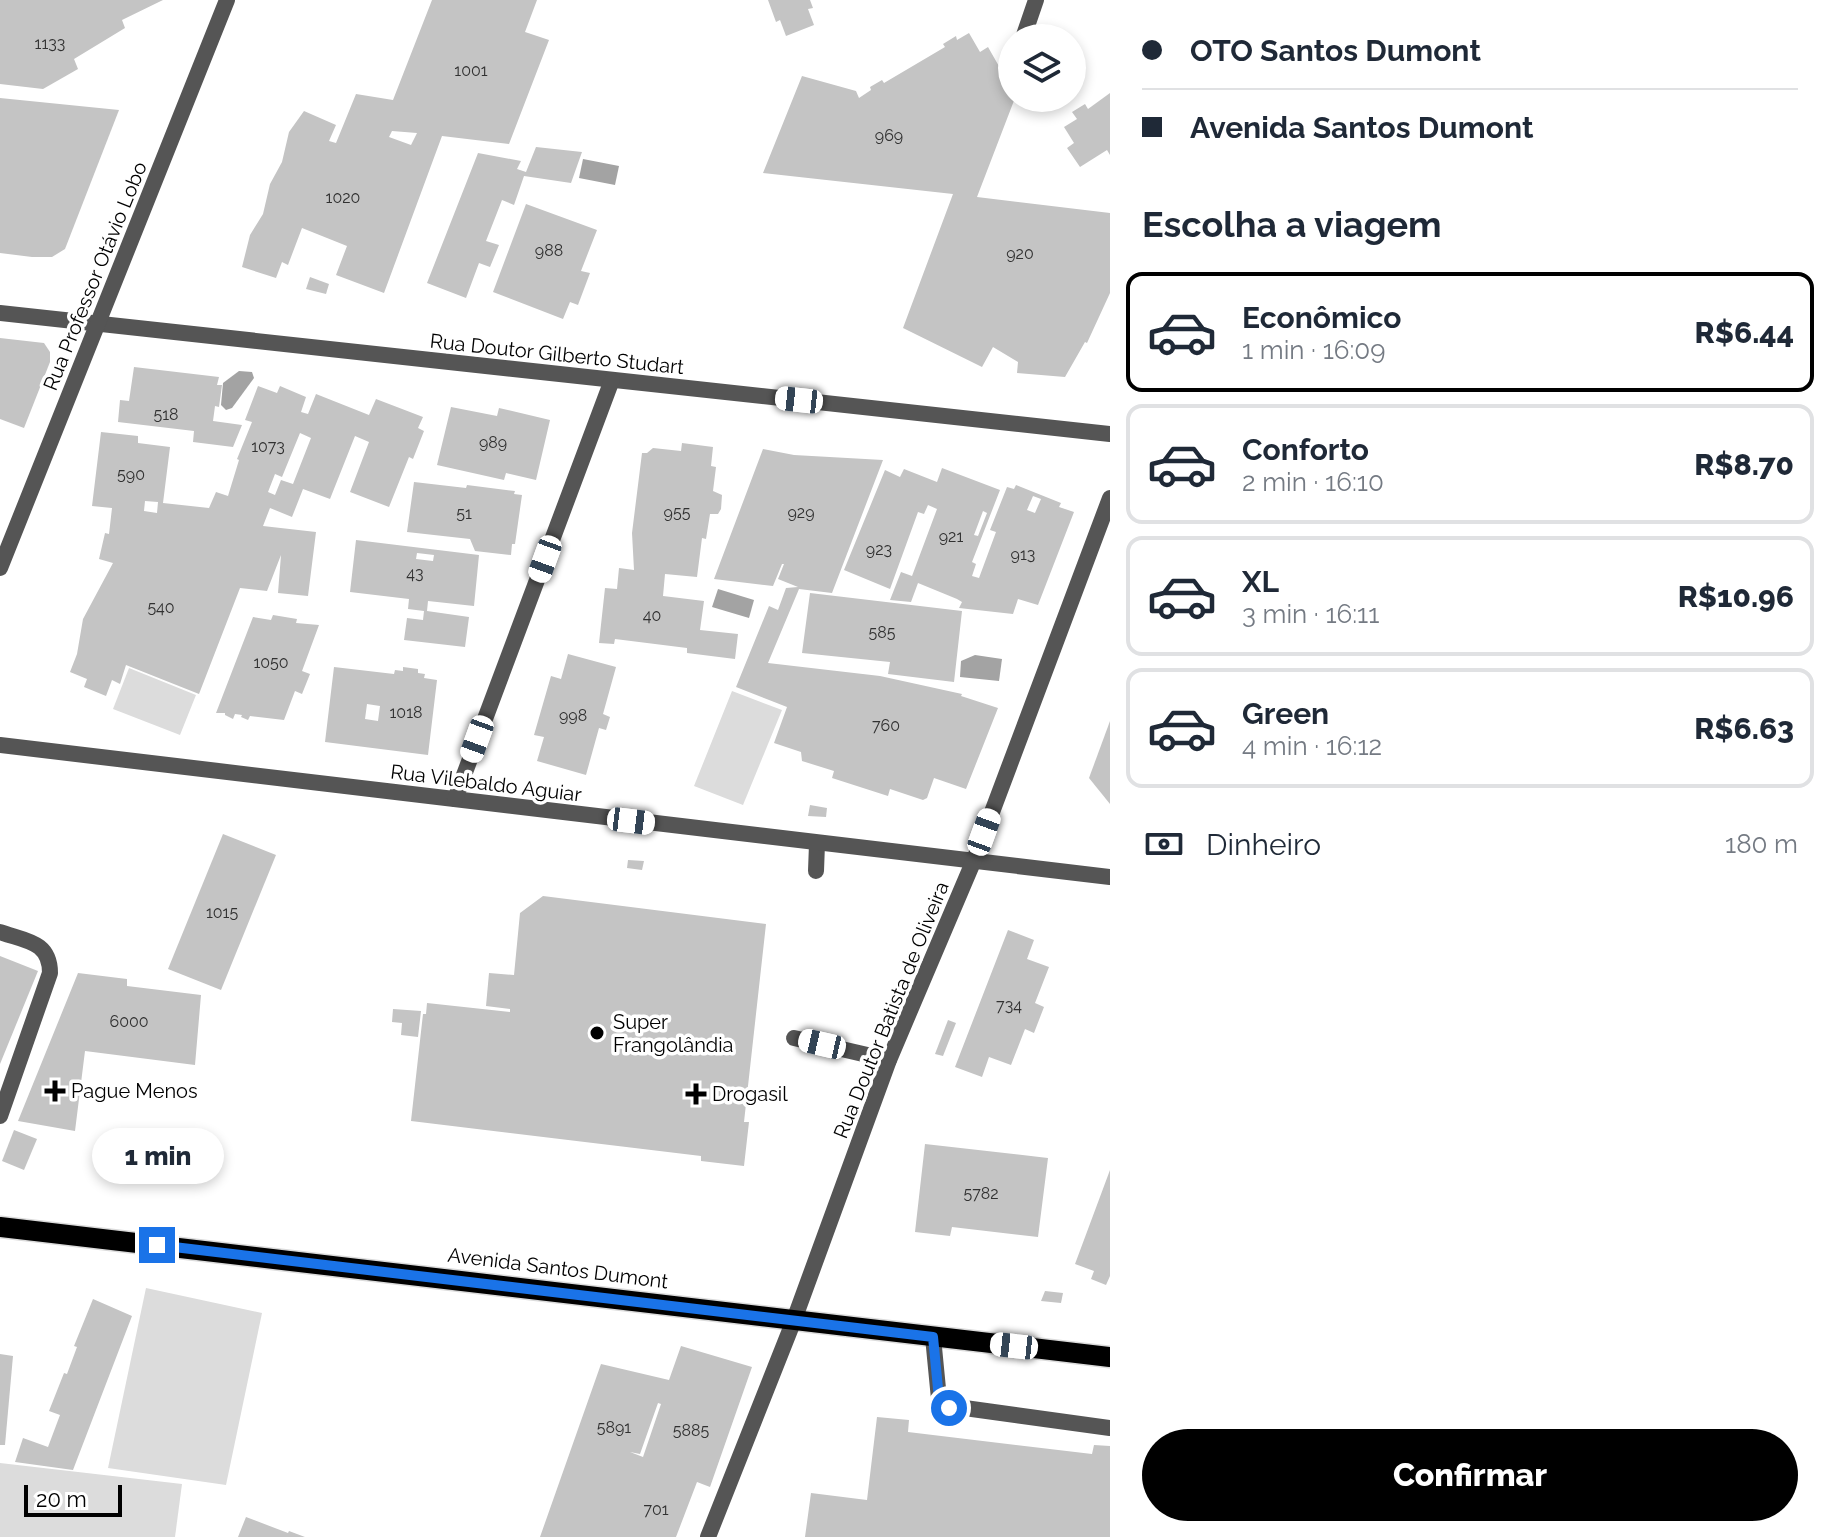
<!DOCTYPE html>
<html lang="pt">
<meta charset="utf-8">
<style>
:root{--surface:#fff;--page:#f6f6f7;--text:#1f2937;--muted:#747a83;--line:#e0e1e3;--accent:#000}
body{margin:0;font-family:Raleway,sans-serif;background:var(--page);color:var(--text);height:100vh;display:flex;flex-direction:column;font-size:30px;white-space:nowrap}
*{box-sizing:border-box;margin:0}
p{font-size:26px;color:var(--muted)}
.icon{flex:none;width:44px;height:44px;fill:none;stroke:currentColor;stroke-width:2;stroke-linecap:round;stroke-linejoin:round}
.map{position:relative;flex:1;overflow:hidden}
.sheet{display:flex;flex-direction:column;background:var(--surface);width:720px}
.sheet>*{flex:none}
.guide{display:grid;align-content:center;height:176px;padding:0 32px;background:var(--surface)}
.buttons{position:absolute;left:998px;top:24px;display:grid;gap:16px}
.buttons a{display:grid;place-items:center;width:88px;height:88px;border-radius:50%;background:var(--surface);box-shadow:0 4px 12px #0003;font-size:40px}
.scale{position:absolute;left:24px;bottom:20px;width:98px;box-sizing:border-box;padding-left:8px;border:4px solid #000;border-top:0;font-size:22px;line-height:28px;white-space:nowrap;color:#000;-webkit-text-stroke:6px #fff;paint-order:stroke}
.end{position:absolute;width:36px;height:36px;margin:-18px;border:10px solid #1a73e8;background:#fff;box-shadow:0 0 0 4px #fff}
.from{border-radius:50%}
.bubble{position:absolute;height:56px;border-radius:28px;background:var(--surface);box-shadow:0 4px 12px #0003;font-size:26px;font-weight:800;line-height:56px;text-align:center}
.car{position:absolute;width:24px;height:48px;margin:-24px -12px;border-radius:10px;box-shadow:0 0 6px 2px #0007;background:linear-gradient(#fff 24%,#345 0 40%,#fff 0 76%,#345 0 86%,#fff 0)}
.guide b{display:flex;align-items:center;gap:28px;height:76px;font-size:30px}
.guide b+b{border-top:2px solid var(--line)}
.guide i{width:20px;height:20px;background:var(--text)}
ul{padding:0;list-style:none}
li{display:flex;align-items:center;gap:24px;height:120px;margin:0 16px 12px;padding:0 16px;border:4px solid var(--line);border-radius:16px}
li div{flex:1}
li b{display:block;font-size:30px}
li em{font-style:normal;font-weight:800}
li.on{border-color:var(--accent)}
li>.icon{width:72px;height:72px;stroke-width:1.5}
h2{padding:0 32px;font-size:36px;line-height:96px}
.pay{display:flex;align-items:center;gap:20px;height:88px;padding:0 32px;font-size:30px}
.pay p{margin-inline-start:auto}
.cta{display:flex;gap:16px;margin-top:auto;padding:16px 32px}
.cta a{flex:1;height:92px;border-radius:48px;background:var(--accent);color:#fff;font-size:32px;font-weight:800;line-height:92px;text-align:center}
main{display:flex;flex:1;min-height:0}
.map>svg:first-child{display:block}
.green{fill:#dcdcdc}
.water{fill:#a3a3a3}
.building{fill:#c4c4c4;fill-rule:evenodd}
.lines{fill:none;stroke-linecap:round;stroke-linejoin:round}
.primary-casing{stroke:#dbdbdb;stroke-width:23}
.lane{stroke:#555;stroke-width:16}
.street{stroke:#555;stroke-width:16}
.primary{stroke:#000;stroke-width:20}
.route{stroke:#1a73e8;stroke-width:10}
.poi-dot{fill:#000;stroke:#fff;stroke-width:3}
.labels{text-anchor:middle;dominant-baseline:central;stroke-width:7;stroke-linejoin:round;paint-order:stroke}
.number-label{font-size:16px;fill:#313131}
.street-label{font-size:20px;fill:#000;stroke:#fff}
.poi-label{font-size:20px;fill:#000;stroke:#fff;text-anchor:start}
</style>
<main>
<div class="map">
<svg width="1110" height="1537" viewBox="0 0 1110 1537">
<rect width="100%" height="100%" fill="#fff"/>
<g class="green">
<polygon points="129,668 196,695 180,735 113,709"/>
<polygon points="732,691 782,710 743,805 694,786"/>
<polygon points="146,1288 262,1313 226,1485 108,1468"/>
<polygon points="0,1463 182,1484 175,1537 0,1537"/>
</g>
<g class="water">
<polygon points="583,159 619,166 615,185 579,178"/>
<polygon points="239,371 252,372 254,378 232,408 226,410 221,405 223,383"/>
<polygon points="718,589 754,600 749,618 712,607"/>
<polygon points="975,655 1002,659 999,681 960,677 961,661"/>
</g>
<g class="building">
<polygon points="0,0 163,0 122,20 125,28 74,59 78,69 43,89 0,84"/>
<path d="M432,0H537L525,32L549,40L509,144L442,136L384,293L336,275L347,246L302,228L288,265L282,262L276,278L242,267L250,235L263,214L270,184L282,162L289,132L304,111L336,125L329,141L336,143L356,94L393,100ZM392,131L417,133L411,145L389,137Z"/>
<polygon points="768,0 810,0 813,8 808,9 814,25 786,36 780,20 776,22"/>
<polygon points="969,33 980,52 988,47 1000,68 1005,58 1012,60 1012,98 1015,98 977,197 1110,213 1110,293 1087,343 1085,342 1065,377 1017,373 1018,362 993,347 982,367 903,328 953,194 763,173 802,76 856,91 859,98 871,90 870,87 882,80 884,83 945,47 943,44 956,36 957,40"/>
<polygon points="1110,93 1110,155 1107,150 1080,167 1067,148 1074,143 1064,127 1077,119 1072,112 1085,104 1088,109"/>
<polygon points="0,98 119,110 65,249 52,257 32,257 0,253"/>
<polygon points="536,147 582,152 571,183 524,176 514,205 502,200 486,241 499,245 490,267 479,263 466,298 427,283 478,153 521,161 517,169 526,172"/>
<polygon points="526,204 597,230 581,271 590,273 578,305 570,302 563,319 493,292"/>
<polygon points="310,277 329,284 326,294 306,289"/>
<polygon points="0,338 44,343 50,352 50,362 24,428 0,419"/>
<polygon points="134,367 219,377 217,385 222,385 219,407 215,406 213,421 242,425 233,447 193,442 194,431 118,422 120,400 129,401"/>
<path d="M258,386L277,393L280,386L306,397L301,412L308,414L316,394L369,415L376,399L423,417L418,428L424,431L413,459L409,457L389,507L350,492L369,442L355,436L330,499L303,489L292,517L270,508L263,526L316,532L308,596L278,593L281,555L267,591L240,588L199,694L126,665L120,684L112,680L106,696L84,687L87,679L70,672L77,654L83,619L113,563L99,559L105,533L109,534L112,508L92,506L101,432L138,436V443L170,447L163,503L209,508L216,492L228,496L239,460L237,459L252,422L245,420ZM300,433L311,438L293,484L281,480L275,495L268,492L275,474L282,477ZM145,501L158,502L157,513L144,511Z"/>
<polygon points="451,407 497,416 499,408 550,420 536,480 506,473 504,480 437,465"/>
<polygon points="682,443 713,447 711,466 716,467 713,491 722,495 721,509 718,514 710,514 706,539 702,538 697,577 665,574 663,596 704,601 700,630 738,634 735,659 687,653 687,648 615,639 614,644 599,643 605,588 617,589 619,568 634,570 632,533 642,453 647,453 653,448 681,451"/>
<polygon points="763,449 794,455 883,460 832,593 799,589 768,663 880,676 962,694 961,696 998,708 966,789 934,778 927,798 923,800 890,789 888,796 832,778 834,771 802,761 801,752 774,743 787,707 736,687 769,606 778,610 786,588 798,587 778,579 784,564 782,564 773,586 714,579"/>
<path d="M942,468L1000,490L972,562L976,564L972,576L979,578L996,532L990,530L1007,487L1014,489L1016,485L1061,503L1059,507L1074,512L1038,605L1018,599L1013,614L959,608L962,602L957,599L918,583L911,602L890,600L901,572L912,576L937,509L928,505L924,514L918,512L890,589L844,570L885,470L900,477L904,469L937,482ZM1033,496L1041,499L1035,513L1027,510ZM983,511L987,513L978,536L974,535Z"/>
<polygon points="414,482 466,488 467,485 515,491 514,494 522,495 515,544 512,544 511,555 475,551 470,539 407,532"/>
<path d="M356,540L479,555L474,606L428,601L427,611L469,617L465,647L404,640L407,618L423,620L424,611L408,609L409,599L350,592ZM417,553L434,555L433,561L416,559Z"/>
<polygon points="810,593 962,611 954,682 888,674 890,662 802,653"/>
<polygon points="273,615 297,619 296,623 319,625 302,671 310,674 302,694 295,691 284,720 250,716 248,720 241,717 242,715 235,714 233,719 225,715 225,713 216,713 253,617 271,620"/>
<polygon points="568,654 616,667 603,714 610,717 606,730 599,728 586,775 537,761 544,737 534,735 551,676 561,679"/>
<path d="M334,667L394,674L395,670L403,671V667L418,669V673L425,674L424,678L437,680L428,755L325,742ZM367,704L380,706L378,721L365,719Z"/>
<polygon points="1110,721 1110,804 1089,778"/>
<polygon points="810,805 827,808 826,817 808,816"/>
<polygon points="223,834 276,855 221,990 168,969"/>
<polygon points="628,860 644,861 642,870 627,868"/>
<polygon points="543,896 766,924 744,1122 749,1122 744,1166 701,1161 701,1156 411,1121 423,1014 426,1014 427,1003 510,1012 510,1009 486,1006 489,973 514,975 520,913"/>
<polygon points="1008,930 1034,940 1027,959 1049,967 1035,1003 1044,1007 1034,1033 1025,1029 1011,1065 989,1057 982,1077 955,1067"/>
<polygon points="0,956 38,971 0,1064"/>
<polygon points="78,973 127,979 127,986 201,995 195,1065 85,1051 75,1131 18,1121"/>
<polygon points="393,1009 421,1011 418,1037 401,1035 402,1023 392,1022"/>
<polygon points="948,1020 956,1023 943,1056 935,1054"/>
<polygon points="14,1130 37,1139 24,1170 2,1161"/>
<polygon points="925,1144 1048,1158 1038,1237 952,1227 950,1236 915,1232"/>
<polygon points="1110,1170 1110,1276 1106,1285 1091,1279 1094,1271 1075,1264"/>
<polygon points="1045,1291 1063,1293 1061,1303 1041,1301"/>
<polygon points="93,1299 132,1316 73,1470 15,1462 23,1438 48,1447 60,1415 49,1411 64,1373 67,1374 77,1347 74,1346"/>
<path d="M681,1346L752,1367L710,1487L697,1482L676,1537H540L601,1364L669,1380ZM658,1403L661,1404L643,1457L630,1452L640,1454Z"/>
<polygon points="0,1354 13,1356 5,1445 0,1445"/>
<polygon points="877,1417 909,1420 908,1432 1092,1454 1094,1445 1110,1446 1110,1537 805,1537 811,1493 867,1500"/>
<polygon points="246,1517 288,1533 289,1531 305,1537 238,1537"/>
</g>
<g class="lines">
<g class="primary-casing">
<polyline id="primary" points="0,1227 1110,1357"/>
</g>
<g class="lane">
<polyline points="816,871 817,844"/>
<path d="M0,932C25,941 50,941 50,973L0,1116"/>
<polyline points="794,1038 889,1060"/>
<polyline points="933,1337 939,1399 943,1405 1110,1428"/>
</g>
<g class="street">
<polyline points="1023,38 1036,0"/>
<polyline points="0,313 1110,434"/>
<polyline points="0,568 227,0"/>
<polyline points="0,745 1110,877"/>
<polyline points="455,799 612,380"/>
<polyline points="708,1537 794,1320 889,1060 974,860 1110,498"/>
</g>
<use href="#primary" class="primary"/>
</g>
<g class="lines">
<polyline class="route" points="157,1245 933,1337 939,1399 943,1405 949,1408"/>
</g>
<g class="poi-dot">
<circle cx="597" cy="1033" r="8"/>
<path d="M51 1079h8v8h8v8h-8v8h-8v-8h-8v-8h8z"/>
<path d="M692 1082h8v8h8v8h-8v8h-8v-8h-8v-8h8z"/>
</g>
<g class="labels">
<g class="number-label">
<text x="50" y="43">1133</text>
<text x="471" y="70">1001</text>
<text x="889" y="135">969</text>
<text x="343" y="197">1020</text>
<text x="549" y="250">988</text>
<text x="1020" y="253">920</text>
<text x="166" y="414">518</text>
<text x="493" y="442">989</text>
<text x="268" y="446">1073</text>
<text x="131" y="474">590</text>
<text x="677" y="512">955</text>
<text x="801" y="512">929</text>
<text x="464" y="513">51</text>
<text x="951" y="536">921</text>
<text x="879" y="549">923</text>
<text x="1023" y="554">913</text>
<text x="415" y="573">43</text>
<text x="161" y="607">540</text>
<text x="652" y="615">40</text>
<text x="882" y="632">585</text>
<text x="271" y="662">1050</text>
<text x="406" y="712">1018</text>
<text x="573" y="715">998</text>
<text x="886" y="725">760</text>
<text x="222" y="912">1015</text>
<text x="1009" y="1005">734</text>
<text x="129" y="1021">6000</text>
<text x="981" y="1193">5782</text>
<text x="614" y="1427">5891</text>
<text x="691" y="1430">5885</text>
<text x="656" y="1509">701</text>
</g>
<g class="street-label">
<text transform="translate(95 276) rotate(-68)">Rua Professor Otávio Lobo</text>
<text transform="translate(557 354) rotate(6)">Rua Doutor Gilberto Studart</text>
<text transform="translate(486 783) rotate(7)">Rua Vilebaldo Aguiar</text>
<text transform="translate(891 1010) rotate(-68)">Rua Doutor Batista de Oliveira</text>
<text transform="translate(558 1268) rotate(7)">Avenida Santos Dumont</text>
</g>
<g class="poi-label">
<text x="613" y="1022">Super<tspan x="613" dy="23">Frangolândia</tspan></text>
<text x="71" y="1091">Pague Menos</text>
<text x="712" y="1094">Drogasil</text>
</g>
</g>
</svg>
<div class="buttons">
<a><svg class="icon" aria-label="layers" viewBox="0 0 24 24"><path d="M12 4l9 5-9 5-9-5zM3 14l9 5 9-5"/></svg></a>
</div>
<div class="scale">20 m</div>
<i class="end from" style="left:949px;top:1408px"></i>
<i class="end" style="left:157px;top:1245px"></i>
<div class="bubble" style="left:92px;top:1128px;width:132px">1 min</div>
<i class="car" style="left:799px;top:400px;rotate:276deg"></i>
<i class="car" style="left:545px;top:559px;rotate:200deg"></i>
<i class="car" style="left:477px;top:739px;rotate:200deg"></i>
<i class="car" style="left:631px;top:821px;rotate:97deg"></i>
<i class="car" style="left:984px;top:832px;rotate:20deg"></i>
<i class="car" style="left:822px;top:1044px;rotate:283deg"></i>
<i class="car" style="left:1014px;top:1346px;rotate:276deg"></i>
</div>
<section class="sheet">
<div class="guide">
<b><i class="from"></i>OTO Santos Dumont</b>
<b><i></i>Avenida Santos Dumont</b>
</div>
<h2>Escolha a viagem</h2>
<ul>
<li class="on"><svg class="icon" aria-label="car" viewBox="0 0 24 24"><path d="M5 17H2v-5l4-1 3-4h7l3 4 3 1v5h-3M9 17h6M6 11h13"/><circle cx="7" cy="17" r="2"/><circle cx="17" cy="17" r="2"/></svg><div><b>Econômico</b><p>1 min · 16:09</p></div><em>R$6.44</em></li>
<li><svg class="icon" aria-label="car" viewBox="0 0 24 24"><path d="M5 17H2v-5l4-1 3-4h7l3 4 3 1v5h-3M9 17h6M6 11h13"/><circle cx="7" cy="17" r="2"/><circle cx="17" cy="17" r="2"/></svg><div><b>Conforto</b><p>2 min · 16:10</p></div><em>R$8.70</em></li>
<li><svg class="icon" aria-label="car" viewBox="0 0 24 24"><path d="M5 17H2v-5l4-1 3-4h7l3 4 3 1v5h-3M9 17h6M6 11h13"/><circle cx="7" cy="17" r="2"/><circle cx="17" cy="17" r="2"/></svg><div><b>XL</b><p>3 min · 16:11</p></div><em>R$10.96</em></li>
<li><svg class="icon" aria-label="car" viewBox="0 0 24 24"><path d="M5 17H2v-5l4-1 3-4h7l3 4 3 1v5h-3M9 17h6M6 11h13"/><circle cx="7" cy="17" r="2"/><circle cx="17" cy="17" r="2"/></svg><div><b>Green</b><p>4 min · 16:12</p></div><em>R$6.63</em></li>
</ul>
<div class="pay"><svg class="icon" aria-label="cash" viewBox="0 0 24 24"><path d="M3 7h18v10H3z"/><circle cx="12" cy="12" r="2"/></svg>Dinheiro<p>180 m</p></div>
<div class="cta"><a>Confirmar</a></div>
</section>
</main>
